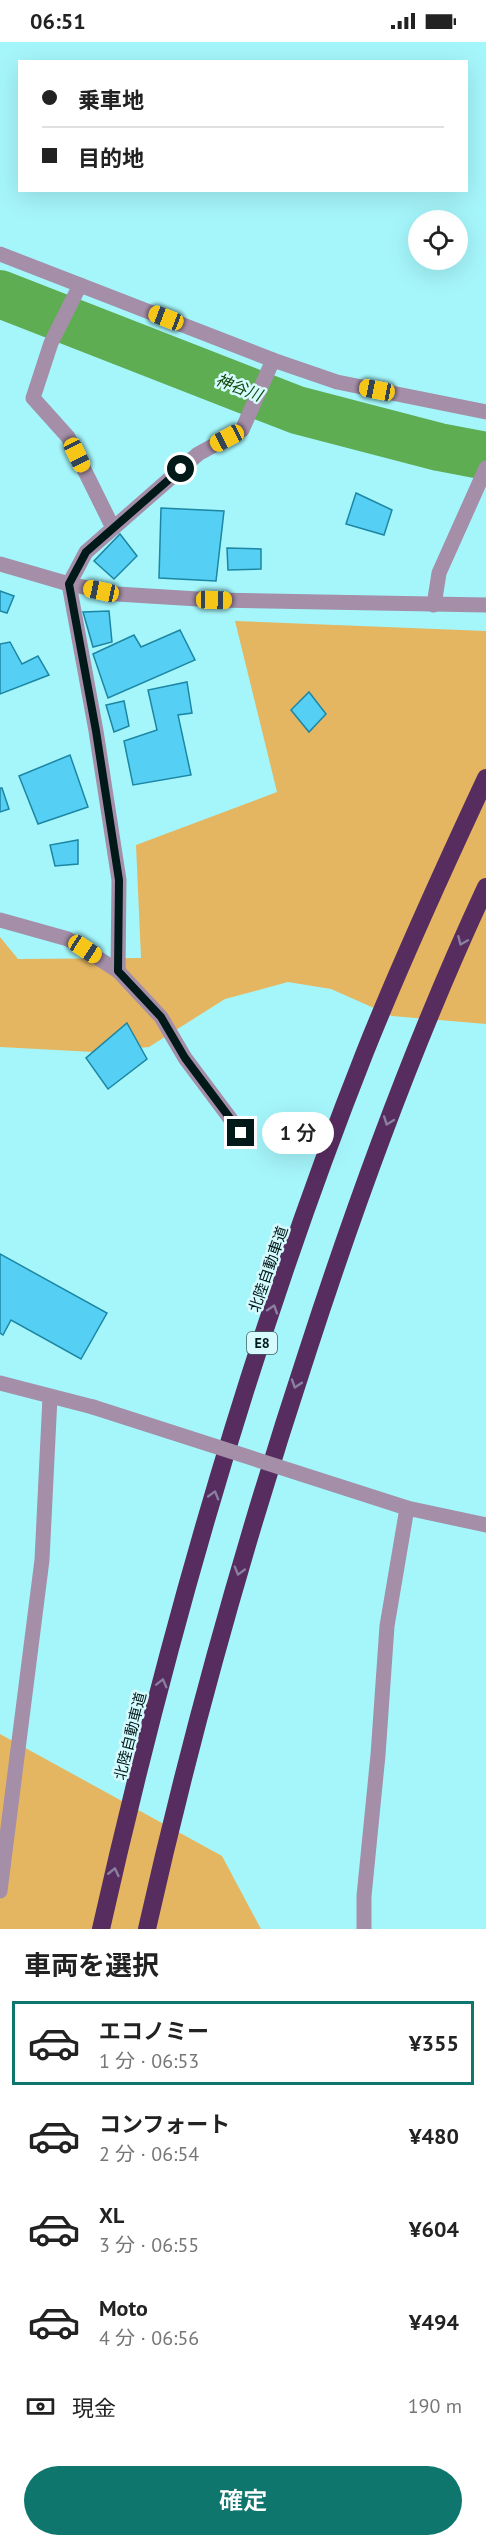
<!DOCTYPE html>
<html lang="ja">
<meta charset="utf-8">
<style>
:root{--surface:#fff;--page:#f6f6f6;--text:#222;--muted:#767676;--line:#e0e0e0;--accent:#0f766e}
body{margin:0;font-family:"PT Sans","Noto Sans JP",sans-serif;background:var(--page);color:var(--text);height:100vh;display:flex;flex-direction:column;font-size:22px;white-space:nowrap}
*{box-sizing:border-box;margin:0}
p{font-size:20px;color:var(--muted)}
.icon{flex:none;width:33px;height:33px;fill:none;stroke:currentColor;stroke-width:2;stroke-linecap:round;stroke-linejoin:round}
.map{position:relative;height:1887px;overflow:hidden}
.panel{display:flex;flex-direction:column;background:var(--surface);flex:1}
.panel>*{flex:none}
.hud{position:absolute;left:18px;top:18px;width:450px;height:132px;border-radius:0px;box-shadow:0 6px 24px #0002;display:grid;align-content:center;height:132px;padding:0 24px;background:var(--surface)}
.controls{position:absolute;left:408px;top:168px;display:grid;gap:12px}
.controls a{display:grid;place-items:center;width:60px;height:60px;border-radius:50%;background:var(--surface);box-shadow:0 6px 24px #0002;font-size:30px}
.end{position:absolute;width:27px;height:27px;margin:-14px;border:8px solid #02191a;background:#fff;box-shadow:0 0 0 3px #fff}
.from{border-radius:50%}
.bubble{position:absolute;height:42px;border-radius:21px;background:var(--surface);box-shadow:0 6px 24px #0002;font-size:20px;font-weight:600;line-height:42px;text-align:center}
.car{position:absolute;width:18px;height:36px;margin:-18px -9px;border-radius:8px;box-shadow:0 0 4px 2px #0007;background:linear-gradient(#f5c518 24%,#345 0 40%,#f5c518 0 76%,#345 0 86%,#f5c518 0)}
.hud b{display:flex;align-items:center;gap:21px;height:57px;font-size:22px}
.hud b+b{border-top:2px solid var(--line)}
.hud i{width:15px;height:15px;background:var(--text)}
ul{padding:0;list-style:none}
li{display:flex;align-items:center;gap:18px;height:84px;margin:0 12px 9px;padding:0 12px;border:3px solid transparent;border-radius:0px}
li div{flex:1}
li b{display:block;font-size:22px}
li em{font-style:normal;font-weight:600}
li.selected{border-color:var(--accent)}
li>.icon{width:54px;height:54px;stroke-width:1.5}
h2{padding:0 24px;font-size:27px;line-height:72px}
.pay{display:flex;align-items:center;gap:15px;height:66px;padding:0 24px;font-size:22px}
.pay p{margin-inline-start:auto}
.cta{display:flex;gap:12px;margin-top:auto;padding:12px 24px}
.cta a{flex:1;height:69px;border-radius:36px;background:var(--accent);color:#fff;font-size:24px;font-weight:600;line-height:69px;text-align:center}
.status{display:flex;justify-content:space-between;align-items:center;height:42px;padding:0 30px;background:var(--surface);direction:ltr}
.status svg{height:16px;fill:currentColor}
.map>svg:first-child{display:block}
.green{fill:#e4b662}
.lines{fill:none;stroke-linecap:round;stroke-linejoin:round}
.river{stroke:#5ead52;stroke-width:48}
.building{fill:#55cff4;stroke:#1d86a3;stroke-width:1.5}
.minor{stroke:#a48ea8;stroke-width:15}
.highway{stroke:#572c5f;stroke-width:18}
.minor-bridge{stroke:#a48ea8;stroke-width:15}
.oneway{stroke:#897f9f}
.route{stroke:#02191a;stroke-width:8}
.labels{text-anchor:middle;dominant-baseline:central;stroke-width:5;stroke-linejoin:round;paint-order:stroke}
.shield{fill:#d5fbfe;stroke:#415d5e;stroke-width:1.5}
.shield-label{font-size:14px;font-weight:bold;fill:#02191a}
.street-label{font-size:15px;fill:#02191a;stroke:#d5fbfe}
.water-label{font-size:16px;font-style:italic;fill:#124809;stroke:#d5fbfe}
</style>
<div class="status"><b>06:51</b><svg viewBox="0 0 49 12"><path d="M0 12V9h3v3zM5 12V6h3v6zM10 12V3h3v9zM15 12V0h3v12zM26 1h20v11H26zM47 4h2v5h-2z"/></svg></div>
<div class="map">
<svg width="486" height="1887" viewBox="0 0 486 1887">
<rect width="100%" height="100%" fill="#a5f6fb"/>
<g class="green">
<polygon points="235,579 486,589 486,982 392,974 331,947 288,940 225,957 149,1005 93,1010 0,1005 0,895 18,917 141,916 136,803 277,750"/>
<polygon points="0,1692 222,1814 261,1887 0,1887"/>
</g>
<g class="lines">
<polyline class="river" points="0,252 297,368 439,405 486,414"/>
</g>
<g class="building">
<polygon points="356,451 392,468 384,493 346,482"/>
<polygon points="161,466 224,469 216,539 159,536"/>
<polygon points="120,492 137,514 114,537 94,519"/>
<polygon points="227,506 261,507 261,527 228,528"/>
<polygon points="0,549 14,554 7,571 0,569"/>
<polygon points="109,569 112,600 93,605 83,570"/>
<polygon points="180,588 195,618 108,656 93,612 134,593 141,605"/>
<polygon points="10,600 22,622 38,614 49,633 0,652 0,602"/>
<polygon points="187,640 192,671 178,673 191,733 133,743 124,699 157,688 148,648"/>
<polygon points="309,650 326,672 309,690 291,668"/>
<polygon points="124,659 129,684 114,690 106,663"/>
<polygon points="70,713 88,765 38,782 19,734"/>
<polygon points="0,746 2,746 9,767 0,770"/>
<polygon points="78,798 78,822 55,824 50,803"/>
<polygon points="127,981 147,1017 108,1047 86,1016"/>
<polygon points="0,1212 107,1271 81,1317 11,1278 3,1293 0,1291"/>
</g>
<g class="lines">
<g class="minor">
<polyline points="0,212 80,243 51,301 33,356 68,395 113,486"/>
<polyline points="80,243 273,318"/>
<polyline points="0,522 69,542 117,552 214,558 486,563"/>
<polyline points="434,563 439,531 486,426"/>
<polyline points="0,878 68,897 118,929 161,975 185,1016 241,1091"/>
<polyline points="118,929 119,838 96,689 69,542 86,510 198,412 242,388 273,318 337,340 486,370"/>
<polyline points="0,1341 93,1365"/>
<polyline points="0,1849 42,1518 50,1355"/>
<polyline points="364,1887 364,1854 378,1713 387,1584 407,1466 486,1483"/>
</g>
<g class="highway">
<path d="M101,1887C168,1590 253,1293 365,1010C402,917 444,826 486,736"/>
<path d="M147,1887C191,1691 245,1499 308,1308C359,1151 416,995 486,845"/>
</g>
<polyline class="minor-bridge" points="93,1365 407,1466"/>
</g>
<defs><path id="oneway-chevron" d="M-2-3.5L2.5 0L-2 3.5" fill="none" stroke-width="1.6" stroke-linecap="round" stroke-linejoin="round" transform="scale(1.5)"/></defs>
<g class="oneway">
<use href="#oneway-chevron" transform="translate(462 899) rotate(113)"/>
<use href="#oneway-chevron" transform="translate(388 1079) rotate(110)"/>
<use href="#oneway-chevron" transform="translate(273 1267) rotate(-72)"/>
<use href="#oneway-chevron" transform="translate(296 1342) rotate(108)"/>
<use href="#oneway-chevron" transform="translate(214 1453) rotate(-74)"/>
<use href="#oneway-chevron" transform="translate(239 1529) rotate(106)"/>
<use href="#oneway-chevron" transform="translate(162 1641) rotate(-76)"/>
<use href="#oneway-chevron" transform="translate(114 1830) rotate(-77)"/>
</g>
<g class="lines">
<polyline class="route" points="181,427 86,510 69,542 96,689 119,838 118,929 161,975 185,1016 241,1091"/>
</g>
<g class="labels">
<rect class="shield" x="247" y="1290" width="30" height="22" rx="4.5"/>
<g class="shield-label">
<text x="262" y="1301">E8</text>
</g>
<g class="street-label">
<text transform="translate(268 1227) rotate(-71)">北陸自動車道</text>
<text transform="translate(130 1694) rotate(-76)">北陸自動車道</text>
</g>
<g class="water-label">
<text transform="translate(239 345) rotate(21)">神谷川</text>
</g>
</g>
</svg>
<div class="controls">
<a><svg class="icon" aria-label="locate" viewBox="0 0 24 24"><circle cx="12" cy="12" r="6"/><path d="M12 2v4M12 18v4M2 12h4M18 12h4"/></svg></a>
</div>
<i class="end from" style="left:181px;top:427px"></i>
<i class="end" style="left:241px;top:1091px"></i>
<div class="bubble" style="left:262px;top:1070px;width:72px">1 分</div>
<i class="car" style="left:166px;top:276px;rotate:291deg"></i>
<i class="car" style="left:377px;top:348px;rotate:281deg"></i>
<i class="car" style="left:227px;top:396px;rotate:242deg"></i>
<i class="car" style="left:77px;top:413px;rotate:154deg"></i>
<i class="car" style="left:101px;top:549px;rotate:282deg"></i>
<i class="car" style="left:214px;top:558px;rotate:91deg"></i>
<i class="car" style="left:85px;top:907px;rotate:123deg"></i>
<div class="hud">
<b><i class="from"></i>乗車地</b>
<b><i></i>目的地</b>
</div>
</div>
<section class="panel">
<h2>車両を選択</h2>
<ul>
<li class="selected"><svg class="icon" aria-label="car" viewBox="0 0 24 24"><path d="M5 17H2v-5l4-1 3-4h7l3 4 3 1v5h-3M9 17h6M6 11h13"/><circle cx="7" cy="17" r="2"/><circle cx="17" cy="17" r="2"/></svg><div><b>エコノミー</b><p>1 分 · 06:53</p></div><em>¥355</em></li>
<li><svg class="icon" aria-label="car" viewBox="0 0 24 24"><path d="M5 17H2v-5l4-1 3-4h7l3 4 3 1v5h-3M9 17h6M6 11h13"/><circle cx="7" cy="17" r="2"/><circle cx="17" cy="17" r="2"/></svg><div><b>コンフォート</b><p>2 分 · 06:54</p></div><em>¥480</em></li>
<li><svg class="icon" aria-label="car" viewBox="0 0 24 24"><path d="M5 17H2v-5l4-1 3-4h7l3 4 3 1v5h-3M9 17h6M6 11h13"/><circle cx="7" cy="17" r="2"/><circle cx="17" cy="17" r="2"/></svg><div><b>XL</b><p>3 分 · 06:55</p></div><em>¥604</em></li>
<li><svg class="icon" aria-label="car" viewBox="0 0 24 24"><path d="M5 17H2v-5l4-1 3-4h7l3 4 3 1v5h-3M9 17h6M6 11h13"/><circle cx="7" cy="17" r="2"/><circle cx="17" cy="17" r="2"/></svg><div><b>Moto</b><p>4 分 · 06:56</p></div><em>¥494</em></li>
</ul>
<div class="pay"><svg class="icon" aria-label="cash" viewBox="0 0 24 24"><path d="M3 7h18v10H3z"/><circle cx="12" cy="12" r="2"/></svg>現金<p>190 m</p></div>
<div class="cta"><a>確定</a></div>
</section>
